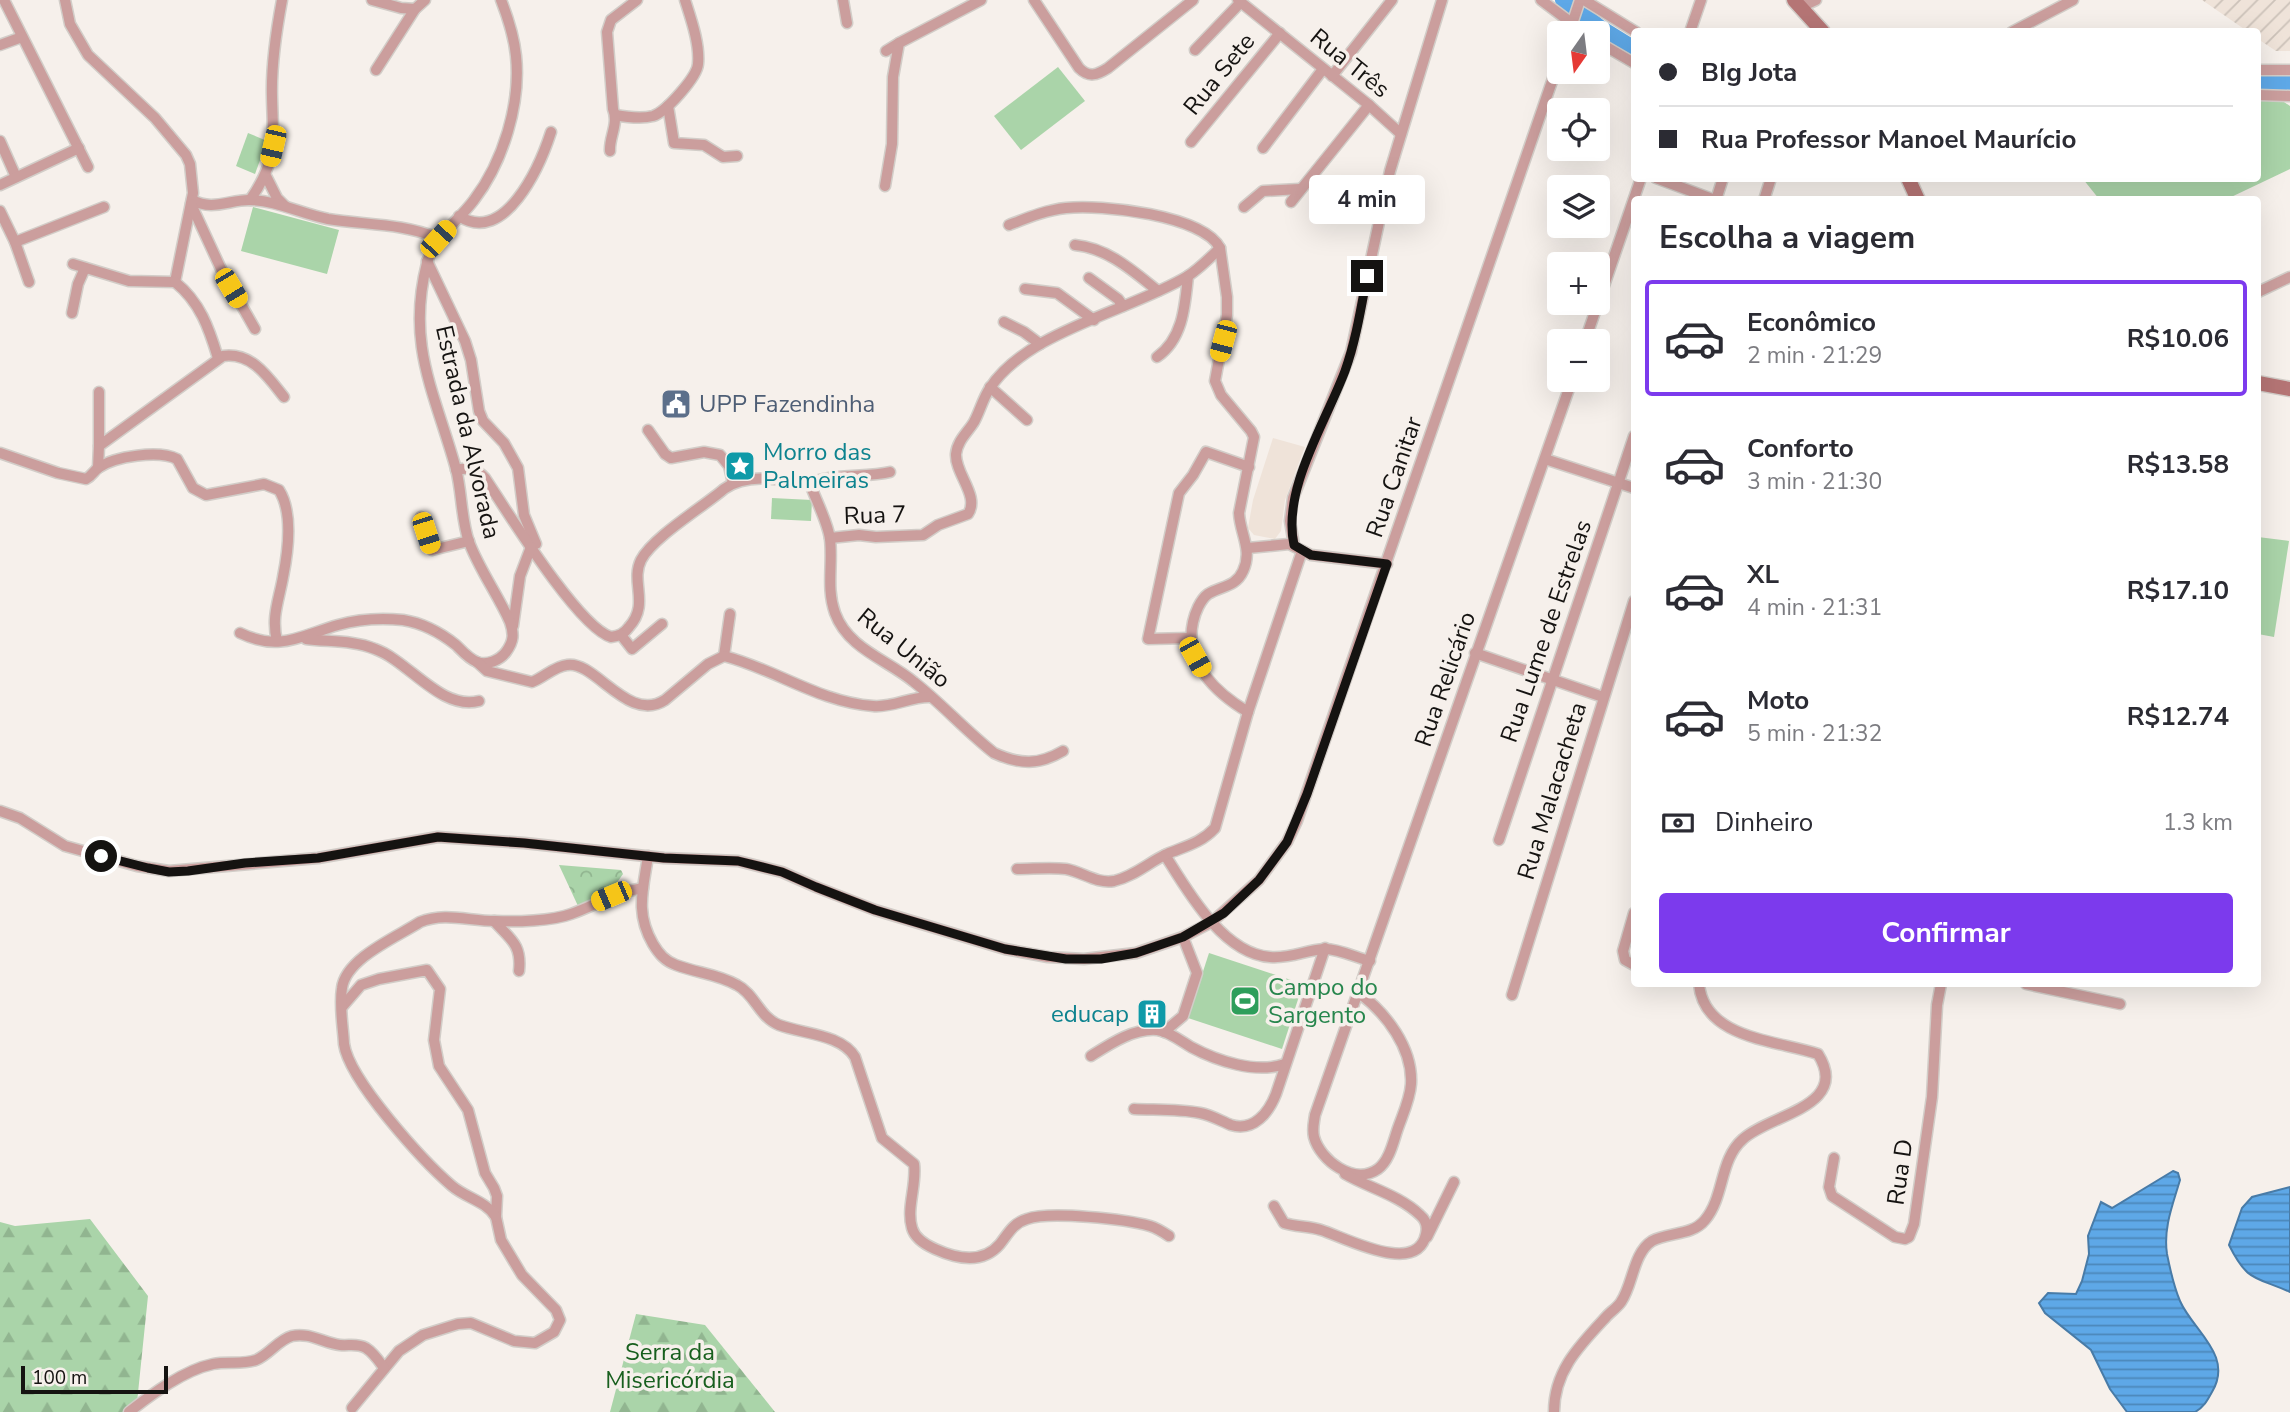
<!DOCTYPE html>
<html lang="pt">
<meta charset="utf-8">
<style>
:root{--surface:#fff;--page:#f2f2f3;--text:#2b2b33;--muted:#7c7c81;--line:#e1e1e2;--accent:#7c3aed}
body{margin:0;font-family:"Nunito Sans",sans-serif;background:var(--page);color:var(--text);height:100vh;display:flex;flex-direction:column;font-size:26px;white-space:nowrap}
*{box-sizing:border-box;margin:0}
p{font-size:23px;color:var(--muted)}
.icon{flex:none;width:38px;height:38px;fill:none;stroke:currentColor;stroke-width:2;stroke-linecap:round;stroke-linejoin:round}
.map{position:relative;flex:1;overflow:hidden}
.panel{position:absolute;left:1631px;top:196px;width:630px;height:791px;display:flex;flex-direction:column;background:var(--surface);border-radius:7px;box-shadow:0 7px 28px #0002}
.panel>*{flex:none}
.guide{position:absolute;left:1631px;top:28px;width:630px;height:154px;border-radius:7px;box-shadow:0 7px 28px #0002;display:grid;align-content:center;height:154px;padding:0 28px;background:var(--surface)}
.needle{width:46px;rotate:194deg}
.fabs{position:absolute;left:1547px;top:21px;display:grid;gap:14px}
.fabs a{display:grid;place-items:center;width:63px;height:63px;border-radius:7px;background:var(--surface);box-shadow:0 7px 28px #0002;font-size:35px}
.scale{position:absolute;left:21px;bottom:18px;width:147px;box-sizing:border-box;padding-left:7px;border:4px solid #151311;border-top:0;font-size:19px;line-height:24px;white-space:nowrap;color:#151311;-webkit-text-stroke:5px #f6f0eb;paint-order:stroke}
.end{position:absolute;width:32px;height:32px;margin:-16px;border:9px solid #151311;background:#fff;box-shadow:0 0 0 4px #fff}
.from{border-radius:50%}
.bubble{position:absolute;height:49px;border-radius:7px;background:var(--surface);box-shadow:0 7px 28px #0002;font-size:23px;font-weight:700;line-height:49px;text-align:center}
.car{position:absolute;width:21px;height:42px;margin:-21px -10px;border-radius:9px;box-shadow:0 0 5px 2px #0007;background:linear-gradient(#f5c518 24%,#345 0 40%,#f5c518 0 76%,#345 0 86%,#f5c518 0)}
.guide b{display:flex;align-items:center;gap:24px;height:66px;font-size:26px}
.guide b+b{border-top:2px solid var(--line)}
.guide i{width:18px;height:18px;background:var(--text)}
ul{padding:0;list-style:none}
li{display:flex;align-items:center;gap:21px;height:116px;margin:0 14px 10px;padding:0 14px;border:4px solid transparent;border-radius:7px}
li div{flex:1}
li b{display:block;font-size:26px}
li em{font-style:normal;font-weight:700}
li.current{border-color:var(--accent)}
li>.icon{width:63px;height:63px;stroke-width:1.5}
h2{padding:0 28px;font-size:32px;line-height:84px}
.pay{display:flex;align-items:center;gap:18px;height:77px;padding:0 28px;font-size:26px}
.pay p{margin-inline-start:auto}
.primary-button{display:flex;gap:14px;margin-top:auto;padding:14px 28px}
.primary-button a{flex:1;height:80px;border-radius:7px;background:var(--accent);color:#fff;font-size:28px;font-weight:700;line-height:80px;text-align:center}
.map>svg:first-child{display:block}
.built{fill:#efe3d9}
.industrial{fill:url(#industrial-furrows)}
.grass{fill:#aad4a9}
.forest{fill:url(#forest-firs)}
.park{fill:url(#park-crowns)}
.water{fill:url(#water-rules);stroke:#487ba7;stroke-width:2}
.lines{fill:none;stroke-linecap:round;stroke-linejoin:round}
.river{stroke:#5ea8e7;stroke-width:18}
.street-casing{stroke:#d2cdc8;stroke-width:13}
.secondary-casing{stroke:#d2cdc8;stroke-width:17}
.street{stroke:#cb9e9d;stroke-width:10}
.secondary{stroke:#b57575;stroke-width:14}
.route{stroke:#151311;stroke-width:9}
.labels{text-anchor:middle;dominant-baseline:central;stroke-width:7;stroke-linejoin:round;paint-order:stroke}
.street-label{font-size:24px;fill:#151311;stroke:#f6f0eb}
.service-label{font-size:24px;fill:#4e5e75;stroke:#f6f0eb;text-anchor:start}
.culture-label{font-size:24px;fill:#0d838f;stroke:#f6f0eb;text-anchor:start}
.leisure-label{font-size:24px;fill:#27864d;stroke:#f6f0eb;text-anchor:start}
.park-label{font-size:24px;fill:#185f1e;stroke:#f6f0eb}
</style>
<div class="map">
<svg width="2290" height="1412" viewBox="0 0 2290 1412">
<defs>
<pattern id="industrial-furrows" width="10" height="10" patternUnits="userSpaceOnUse" patternTransform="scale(1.75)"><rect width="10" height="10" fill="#efe3d9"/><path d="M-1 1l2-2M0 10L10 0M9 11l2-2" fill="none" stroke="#ccc2b9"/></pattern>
<pattern id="forest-firs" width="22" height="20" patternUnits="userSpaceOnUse" patternTransform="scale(1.75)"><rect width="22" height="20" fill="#aad4a9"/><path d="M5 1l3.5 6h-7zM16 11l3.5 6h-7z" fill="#91b590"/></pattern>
<pattern id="park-crowns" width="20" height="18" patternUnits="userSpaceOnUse" patternTransform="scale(1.75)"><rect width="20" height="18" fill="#aad4a9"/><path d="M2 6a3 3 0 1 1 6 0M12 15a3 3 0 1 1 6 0" fill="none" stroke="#91b590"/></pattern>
<pattern id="water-rules" width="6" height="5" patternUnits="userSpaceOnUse" patternTransform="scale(1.75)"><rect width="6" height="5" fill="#5ea8e7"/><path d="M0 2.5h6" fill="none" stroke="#4c88ba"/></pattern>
</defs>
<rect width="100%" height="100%" fill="#f6f0eb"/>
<polygon class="built" points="1273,438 1305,447 1285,500 1281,531 1275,539 1254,535 1248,528 1253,500"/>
<polygon class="industrial" points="2202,0 2290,0 2290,51 2276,51 2258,39 2258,32 2247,31"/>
<g class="grass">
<polygon points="1058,67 1085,101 1021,150 994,116"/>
<polygon points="2258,99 2281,100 2290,106 2290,169 2227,199 2099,199 2083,179 2258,178"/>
<polygon points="248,133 267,141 255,174 236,166"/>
<polygon points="253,207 339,230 327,274 241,251"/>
<polygon points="772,498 812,500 811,521 771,519"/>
<polygon points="2258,537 2289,541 2274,637 2258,634"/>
<polygon points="1209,953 1303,984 1282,1049 1188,1018"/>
</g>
<g class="forest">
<polygon points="90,1219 148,1296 136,1412 0,1412 0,1222 15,1226"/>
<polygon points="636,1314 705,1325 775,1412 610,1412"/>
</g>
<polygon class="park" points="559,865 621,870 623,874 611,891 578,906"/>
<g class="water">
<path d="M2173,1171L2178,1173L2180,1180C2173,1204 2163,1228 2167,1254C2170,1269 2174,1287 2180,1301C2193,1331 2234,1355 2212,1392C2207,1401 2204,1407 2195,1412H2127L2110,1389L2091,1350L2045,1313L2039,1303L2048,1293L2076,1294L2082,1281L2089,1254L2088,1236L2101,1202L2112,1208Z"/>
<path d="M2290,1187V1292C2255,1276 2248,1283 2229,1245L2242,1208L2252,1197Z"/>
</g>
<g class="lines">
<g class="river">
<polyline points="1564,0 1600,29 1634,50"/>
<polyline points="2258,85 2290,85"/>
</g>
<g class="street-casing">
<g id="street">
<polyline points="4,0 88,167"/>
<polyline points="65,0 70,24 88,55 155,118 186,155 190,164 193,193 175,282"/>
<polyline points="372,0 401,8 415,9"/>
<polyline points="843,0 847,23"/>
<path d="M1034,0L1079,68C1089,78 1097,75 1108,68L1193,0"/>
<polyline points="1238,0 1369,105 1401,134"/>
<polyline points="1541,0 1585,33"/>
<polyline points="1584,0 1636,32"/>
<polyline points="1801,7 1816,0"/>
<polyline points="1690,32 1701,0"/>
<polyline points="2012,32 2073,0"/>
<polyline points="1569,33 1580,0"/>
<polyline points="1598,42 1634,63"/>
<polyline points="0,45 22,37"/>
<polyline points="1195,50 1241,2"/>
<polyline points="886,51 899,43"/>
<polyline points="376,70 415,9 425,0"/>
<polyline points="2258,70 2290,70"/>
<polyline points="1332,76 1392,0"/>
<polyline points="2258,95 2290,96"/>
<polyline points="668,106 674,143 704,145 723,157 737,156"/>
<path d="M615,115C626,117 642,119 653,116C666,112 697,77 698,64C700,44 691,19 685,0"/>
<polyline points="0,141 16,177"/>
<polyline points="1191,142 1280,33"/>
<polyline points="1263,148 1323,69"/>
<path d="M610,151C609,137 619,124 613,109L607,32L611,20L637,0"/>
<polyline points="266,176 277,198 285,206"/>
<polyline points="1656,178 1715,200"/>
<polyline points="0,185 79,148"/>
<polyline points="885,186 892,144 893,77 899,43 981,0"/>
<path d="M192,200C212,211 229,200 249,200C276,200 302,214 328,219C365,225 402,223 438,238"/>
<path d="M250,200C278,160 273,142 272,97C271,64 276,32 282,0"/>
<polyline points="1716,200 1723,178"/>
<polyline points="1764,200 1771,178"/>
<polyline points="1291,202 1369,105"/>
<polyline points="191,204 222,271 255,329"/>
<polyline points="1244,207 1263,191 1300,189"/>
<polyline points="0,211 15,242 29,282"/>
<path d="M459,216C505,246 540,166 551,132"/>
<path d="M1009,225C1027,218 1046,210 1066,208C1101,204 1203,215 1220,248L1227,297V315L1215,381L1221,395L1251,431L1254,437L1239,513C1240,534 1253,550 1243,571C1236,587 1221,586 1208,594C1200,600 1195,613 1193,622C1184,663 1216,693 1248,712"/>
<polyline points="15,242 104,207"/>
<path d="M1075,245C1108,248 1133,271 1158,291"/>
<polyline points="427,261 465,341 471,360 479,411 483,421 504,443 518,468 524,515 536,544"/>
<polyline points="73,264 129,281 175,282"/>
<polyline points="1089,278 1118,299 1123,306"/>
<path d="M175,282C200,302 209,328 218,358"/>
<polyline points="1025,289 1057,293 1094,320"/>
<polyline points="2258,292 2290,277"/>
<polyline points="72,313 78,284 85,268"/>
<polyline points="1004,322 1024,332 1040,344"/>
<polyline points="1585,341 1641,178"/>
<path d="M1157,357C1183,339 1185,306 1188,276"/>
<polyline points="990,387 1027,420"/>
<polyline points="99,392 99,446"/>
<polyline points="648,430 665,454 671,458 704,452 720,455 729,466 733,483"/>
<path d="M0,453L58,473L86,479C92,476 93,472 98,468C115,456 159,450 177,459L193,488L206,495L264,484L279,490C293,512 288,552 283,577C279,600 271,617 277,641"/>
<polyline points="1545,459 1634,488"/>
<path d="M98,468L99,446L223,356C252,352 268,377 284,397"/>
<path d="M456,470C469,467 477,469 485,478C507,511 578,627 611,637C619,636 624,634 629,627C650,604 630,582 641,560C653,537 703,507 724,489C748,472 783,480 810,484"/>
<path d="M810,484C816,500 828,523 830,539C833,564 826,588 835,613C848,649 888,660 914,682C942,704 966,731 994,753C1020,765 1039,765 1063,751"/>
<path d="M810,484C829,473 866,478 890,472"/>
<polyline points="421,517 432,550 469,541"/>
<path d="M830,538L859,535L876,537L923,535L938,525L968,514C980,496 955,474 956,454C957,441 968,432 974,422C980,411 983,398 990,388C1027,331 1130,311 1188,276C1200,268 1210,258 1220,248"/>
<polyline points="1294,545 1290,521 1293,498 1351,352 1390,171 1442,0"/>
<polyline points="1248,548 1289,544 1311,555 1387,564"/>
<polyline points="513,626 520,576 531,547"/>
<path d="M240,633C280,652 300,636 338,625C359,619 382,618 403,620C422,623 441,633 456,645C462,651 469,659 477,662C487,666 500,660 506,652C514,641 514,634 510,622C498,595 479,569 469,542C461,519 462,492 456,469C435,393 406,345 427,263C434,236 458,222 474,200C503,162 521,104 516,56C514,36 508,18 501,0"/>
<polyline points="621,635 632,649 662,624"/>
<polyline points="1190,638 1148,639 1179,493 1193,475 1206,452 1249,467"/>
<path d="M306,639C329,642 353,640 375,649C409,661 441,711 479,701"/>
<polyline points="1475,653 1603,697"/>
<polyline points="724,656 730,614"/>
<path d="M477,662L487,671L532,682C543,678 555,666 567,665C595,660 628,724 665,700L708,664L724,656C775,669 819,702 873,706C893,708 911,696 931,697"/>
<polyline points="0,811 20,818 65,846 137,866 169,871 318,858 438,837 524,843 664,858 738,861 782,872 816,887 875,910 1005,949 1048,957 1084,959 1136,953 1183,937 1212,922 1259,880 1287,842 1297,821 1559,61"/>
<polyline points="1499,840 1634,436"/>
<path d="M1165,855C1187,890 1223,954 1270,957C1290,959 1306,950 1324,949C1337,948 1357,958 1370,961"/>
<path d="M648,856C643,890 635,913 653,944C659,954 665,961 676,965C697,973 718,974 737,985C755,994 759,1017 779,1025C803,1034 841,1034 855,1057L882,1138L914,1164C917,1185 906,1208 912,1228C915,1239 926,1245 935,1249C957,1259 983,1264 1000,1244C1008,1234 1013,1223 1027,1219C1049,1211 1126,1219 1150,1226C1157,1228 1163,1232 1169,1236"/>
<path d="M1017,869C1033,869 1050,867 1066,869C1083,872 1096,884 1114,881C1135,876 1149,862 1167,854C1186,846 1201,843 1215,828L1248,712L1302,551"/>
<polyline points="1634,913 1623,951 1625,960 1634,965"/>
<path d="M494,921C510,939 522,944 519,971"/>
<polyline points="2026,984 2120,1004"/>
<path d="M1359,993C1386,1013 1413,1048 1411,1084C1410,1100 1402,1116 1397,1131C1393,1143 1389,1161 1378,1169C1354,1186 1320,1160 1314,1137C1312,1129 1314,1122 1315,1115L1572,380"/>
<polyline points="1512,995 1634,601"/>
<polyline points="342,1007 361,985 379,979 427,970 440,989 434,1040 439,1066 468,1110 485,1173 494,1188 497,1196 496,1217 501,1240 522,1275 556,1310 560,1320 554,1332 535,1343 514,1341 471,1323 458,1324 423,1335 399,1351 352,1408"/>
<polyline points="1164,1032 1183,1016 1197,973 1183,937"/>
<path d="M1091,1056C1110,1044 1134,1028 1157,1030C1168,1031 1181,1041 1191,1047C1217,1061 1256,1074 1285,1064"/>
<path d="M1134,1109C1156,1110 1179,1109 1200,1113C1211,1115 1221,1121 1231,1125C1254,1132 1269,1112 1276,1094L1325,948"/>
<polyline points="1834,1158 1829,1187 1832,1196 1895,1237 1905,1239 1909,1237 1914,1224 1932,1097 1937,1005 1941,984"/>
<path d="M1274,1206L1284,1223C1296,1227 1309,1226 1321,1230C1344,1237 1417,1277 1426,1234C1428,1226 1426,1220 1420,1215C1399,1195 1369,1188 1345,1174"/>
<path d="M496,1217C486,1201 466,1198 452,1186C423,1161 349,1080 344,1044C343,1026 339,1006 342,988C346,958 397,937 420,922C445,912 469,921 495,921C516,922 552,921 571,914C596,905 616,892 643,888"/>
<polyline points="1427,1237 1454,1182"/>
<path d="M129,1412C152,1394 184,1370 213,1364C227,1361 243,1365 256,1360C270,1354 278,1340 292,1336C309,1332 324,1343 340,1345C349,1346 357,1343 366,1348C374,1353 379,1361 384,1368"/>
<path d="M1554,1412C1554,1371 1579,1346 1606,1317C1610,1312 1617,1308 1621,1302C1633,1285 1633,1253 1652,1241C1668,1232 1692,1236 1705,1220C1725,1196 1719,1160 1743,1139C1770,1114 1851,1107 1818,1054C1776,1040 1704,1039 1699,984"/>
</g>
</g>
<g class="secondary-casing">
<g id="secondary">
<polyline points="1794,0 1823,32"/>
<polyline points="1908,178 1918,200"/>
<polyline points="2258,383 2290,389"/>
</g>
</g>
<use href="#street" class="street"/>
<use href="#secondary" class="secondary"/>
</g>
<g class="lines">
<path class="route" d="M101,856L148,868L169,872L188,871L245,863L318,858L438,837L524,843L664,858L738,861L782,872L816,887L875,910L1005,949L1066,959H1101L1136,953L1183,937L1224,913L1259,880L1287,842L1307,794L1387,564L1311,555L1294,545C1282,489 1325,424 1345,371C1356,340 1361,308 1367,276"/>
</g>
<defs>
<g id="civic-square" transform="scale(1.575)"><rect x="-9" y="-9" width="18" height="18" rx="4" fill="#5c6f8a" stroke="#f6f0eb"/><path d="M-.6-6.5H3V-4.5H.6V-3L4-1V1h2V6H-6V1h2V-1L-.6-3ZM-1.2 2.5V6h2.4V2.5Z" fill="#fff"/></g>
<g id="sight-square" transform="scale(1.575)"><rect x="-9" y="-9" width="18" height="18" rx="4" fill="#0f9aa8" stroke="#f6f0eb"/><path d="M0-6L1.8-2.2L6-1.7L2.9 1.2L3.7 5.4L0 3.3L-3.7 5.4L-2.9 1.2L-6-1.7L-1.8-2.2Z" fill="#fff"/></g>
<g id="stadium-square" transform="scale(1.575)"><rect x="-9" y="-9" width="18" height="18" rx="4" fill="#2e9e5b" stroke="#f6f0eb"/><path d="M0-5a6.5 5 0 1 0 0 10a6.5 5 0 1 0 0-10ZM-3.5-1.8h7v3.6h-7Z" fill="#fff"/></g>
<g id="building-square" transform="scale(1.575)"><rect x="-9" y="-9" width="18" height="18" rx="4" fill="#0f9aa8" stroke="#f6f0eb"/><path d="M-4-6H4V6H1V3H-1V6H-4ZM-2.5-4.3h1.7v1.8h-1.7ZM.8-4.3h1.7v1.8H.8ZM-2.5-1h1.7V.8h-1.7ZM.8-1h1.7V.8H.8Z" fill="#fff"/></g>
</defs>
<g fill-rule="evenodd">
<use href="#civic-square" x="676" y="404"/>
<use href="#sight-square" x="740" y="466"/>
<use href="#stadium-square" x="1245" y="1001"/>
<use href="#building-square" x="1152" y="1014"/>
</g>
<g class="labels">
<g class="street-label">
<text transform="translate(1350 63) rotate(39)">Rua Três</text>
<text transform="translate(1219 74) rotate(-51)">Rua Sete</text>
<text transform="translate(468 432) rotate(77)">Estrada da Alvorada</text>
<text transform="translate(1394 477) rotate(-71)">Rua Canitar</text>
<text transform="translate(875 515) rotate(-2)">Rua 7</text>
<text transform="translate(1546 631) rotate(-71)">Rua Lume de Estrelas</text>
<text transform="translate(904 648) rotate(39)">Rua União</text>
<text transform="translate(1445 679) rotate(-71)">Rua Relicário</text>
<text transform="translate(1552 791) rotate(-73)">Rua Malacacheta</text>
<text transform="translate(1900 1172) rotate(-82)">Rua D</text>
</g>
<g class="service-label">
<text x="699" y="404">UPP Fazendinha</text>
</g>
<g class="culture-label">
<text x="763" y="452">Morro das<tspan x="763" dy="28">Palmeiras</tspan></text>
<text x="1129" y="1014" text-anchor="end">educap</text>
</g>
<g class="leisure-label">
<text x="1268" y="987">Campo do<tspan x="1268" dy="28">Sargento</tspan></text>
</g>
<g class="park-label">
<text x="670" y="1352">Serra da<tspan x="670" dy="28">Misericórdia</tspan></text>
</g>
</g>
</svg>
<div class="fabs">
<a><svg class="needle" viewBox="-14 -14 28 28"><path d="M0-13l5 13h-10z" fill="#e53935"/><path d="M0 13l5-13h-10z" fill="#7c7c81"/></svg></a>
<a><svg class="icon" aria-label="locate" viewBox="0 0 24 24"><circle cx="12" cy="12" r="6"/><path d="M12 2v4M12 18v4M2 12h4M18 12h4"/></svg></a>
<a><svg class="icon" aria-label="layers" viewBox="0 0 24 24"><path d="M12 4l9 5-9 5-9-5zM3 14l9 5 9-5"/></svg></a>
<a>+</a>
<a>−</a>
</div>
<div class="scale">100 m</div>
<i class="end from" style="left:101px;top:856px"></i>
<i class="end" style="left:1367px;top:276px"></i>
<div class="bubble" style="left:1309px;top:175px;width:116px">4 min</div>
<i class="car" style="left:273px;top:146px;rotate:193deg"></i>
<i class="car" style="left:438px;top:239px;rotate:42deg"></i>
<i class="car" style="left:231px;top:288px;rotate:149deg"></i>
<i class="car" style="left:1223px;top:341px;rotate:195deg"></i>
<i class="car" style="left:426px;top:533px;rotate:162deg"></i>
<i class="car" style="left:1195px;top:657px;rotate:151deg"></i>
<i class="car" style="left:611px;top:896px;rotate:247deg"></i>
<div class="guide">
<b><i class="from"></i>BIg Jota</b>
<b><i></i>Rua Professor Manoel Maurício</b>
</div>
<section class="panel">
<h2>Escolha a viagem</h2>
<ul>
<li class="current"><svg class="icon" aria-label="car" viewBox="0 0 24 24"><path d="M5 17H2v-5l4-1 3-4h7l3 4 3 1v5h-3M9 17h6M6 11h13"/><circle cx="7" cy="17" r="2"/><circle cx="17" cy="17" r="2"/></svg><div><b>Econômico</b><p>2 min · 21:29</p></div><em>R$10.06</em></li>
<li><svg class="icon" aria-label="car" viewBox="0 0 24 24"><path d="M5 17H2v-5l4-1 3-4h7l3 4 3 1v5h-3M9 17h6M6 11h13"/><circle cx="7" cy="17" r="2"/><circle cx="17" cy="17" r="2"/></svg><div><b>Conforto</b><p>3 min · 21:30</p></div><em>R$13.58</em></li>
<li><svg class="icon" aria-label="car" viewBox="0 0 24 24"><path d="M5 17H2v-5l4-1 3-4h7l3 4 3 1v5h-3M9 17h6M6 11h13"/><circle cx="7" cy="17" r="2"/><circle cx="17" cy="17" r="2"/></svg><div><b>XL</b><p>4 min · 21:31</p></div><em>R$17.10</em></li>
<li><svg class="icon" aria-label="car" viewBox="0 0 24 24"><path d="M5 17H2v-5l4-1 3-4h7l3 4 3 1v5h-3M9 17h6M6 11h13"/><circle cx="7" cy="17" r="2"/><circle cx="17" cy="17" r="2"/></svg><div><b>Moto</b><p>5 min · 21:32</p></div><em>R$12.74</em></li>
</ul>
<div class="pay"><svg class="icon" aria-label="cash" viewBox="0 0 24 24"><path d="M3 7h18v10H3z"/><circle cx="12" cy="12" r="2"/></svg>Dinheiro<p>1.3 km</p></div>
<div class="primary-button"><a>Confirmar</a></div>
</section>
</div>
